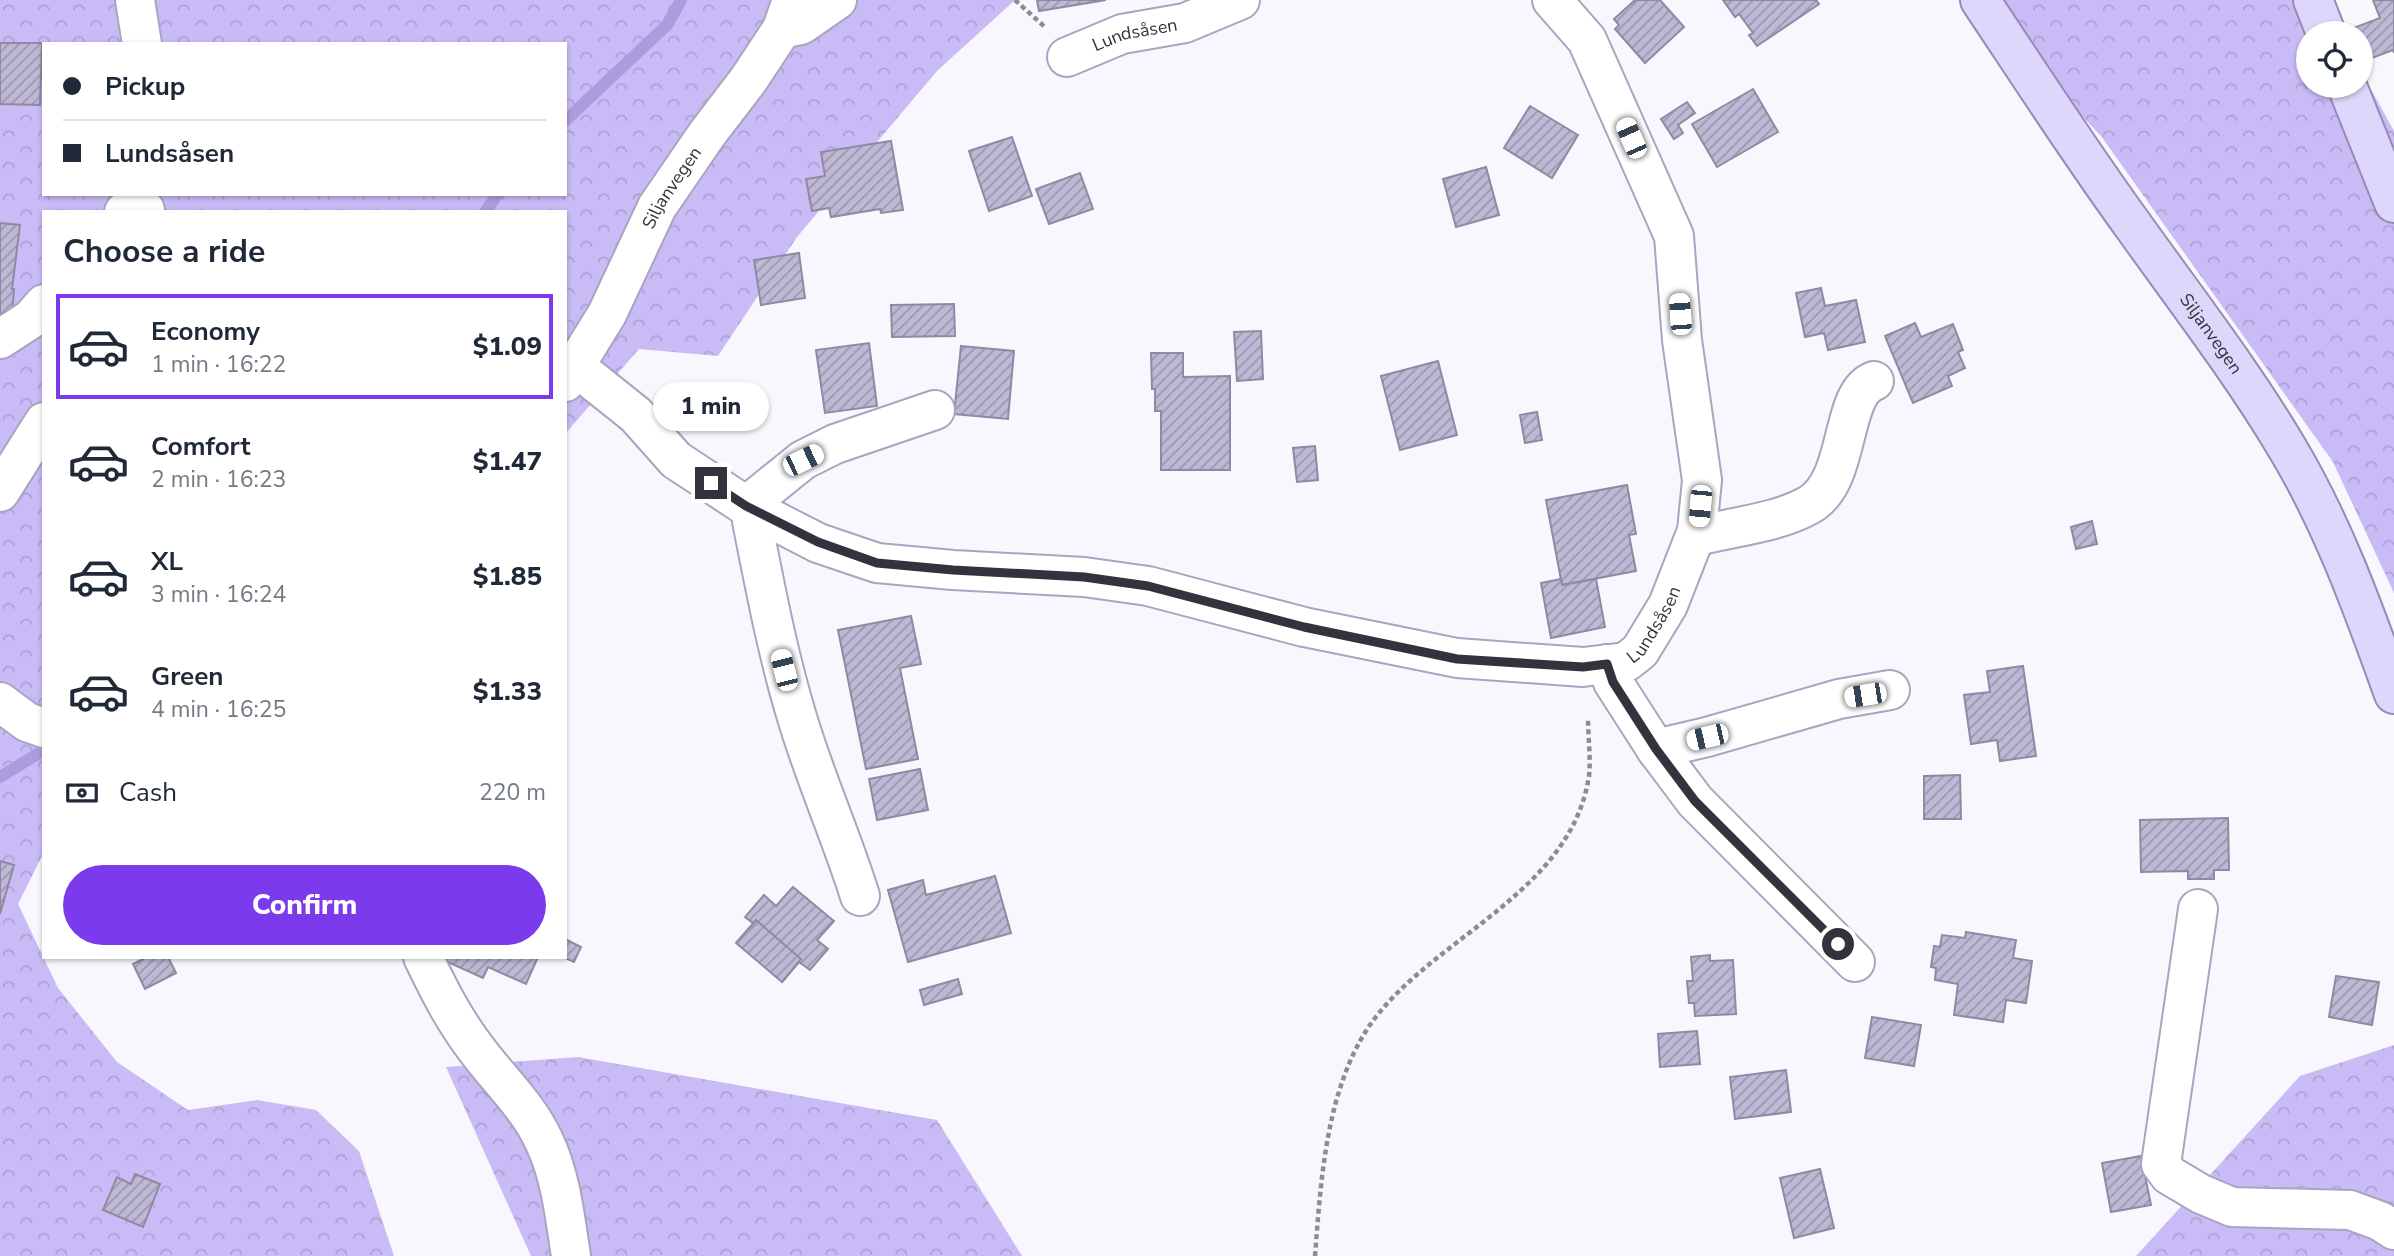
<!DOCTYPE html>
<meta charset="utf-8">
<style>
:root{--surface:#fff;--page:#f2f2f3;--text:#1f2937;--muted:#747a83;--line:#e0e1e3;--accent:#7c3aed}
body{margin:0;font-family:"Nunito Sans",sans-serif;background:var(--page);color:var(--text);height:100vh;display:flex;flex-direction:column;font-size:26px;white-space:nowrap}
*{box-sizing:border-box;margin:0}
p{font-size:23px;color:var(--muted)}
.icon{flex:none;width:38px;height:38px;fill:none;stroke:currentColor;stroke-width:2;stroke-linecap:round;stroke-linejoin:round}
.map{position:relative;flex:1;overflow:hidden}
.details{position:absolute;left:42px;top:210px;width:525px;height:749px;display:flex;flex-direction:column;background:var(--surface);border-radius:0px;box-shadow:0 2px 5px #0004}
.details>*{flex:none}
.banner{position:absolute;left:42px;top:42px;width:525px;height:154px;border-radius:0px;box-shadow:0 2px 5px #0004;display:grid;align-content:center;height:154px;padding:0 21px;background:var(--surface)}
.fabs{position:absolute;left:2296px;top:21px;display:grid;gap:14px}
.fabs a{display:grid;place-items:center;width:77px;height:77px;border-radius:50%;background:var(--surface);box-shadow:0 2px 5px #0004;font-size:35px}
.end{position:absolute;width:32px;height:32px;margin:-16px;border:9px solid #34323d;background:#fff;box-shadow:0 0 0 4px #fff}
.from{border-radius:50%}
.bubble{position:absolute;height:49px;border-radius:24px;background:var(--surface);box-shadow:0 2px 5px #0004;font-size:23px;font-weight:800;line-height:49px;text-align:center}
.car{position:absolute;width:21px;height:42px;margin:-21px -10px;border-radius:9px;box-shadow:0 0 5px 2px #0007;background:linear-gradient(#fff 24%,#345 0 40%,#fff 0 76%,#345 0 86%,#fff 0)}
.banner b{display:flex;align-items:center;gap:24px;height:66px;font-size:26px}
.banner b+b{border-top:2px solid var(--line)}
.banner i{width:18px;height:18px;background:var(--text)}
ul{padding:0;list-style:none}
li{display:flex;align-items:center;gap:21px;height:105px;margin:0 14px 10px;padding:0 7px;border:4px solid transparent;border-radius:0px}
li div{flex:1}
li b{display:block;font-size:26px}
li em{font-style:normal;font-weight:800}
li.on{border-color:var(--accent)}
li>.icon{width:63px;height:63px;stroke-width:1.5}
h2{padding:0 21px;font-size:32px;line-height:84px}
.pay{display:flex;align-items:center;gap:18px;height:77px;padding:0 21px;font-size:26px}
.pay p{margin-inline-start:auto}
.button{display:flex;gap:14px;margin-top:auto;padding:14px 21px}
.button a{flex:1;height:80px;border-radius:42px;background:var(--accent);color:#fff;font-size:28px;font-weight:800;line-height:80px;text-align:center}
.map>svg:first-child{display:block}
.forest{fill:url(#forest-crowns);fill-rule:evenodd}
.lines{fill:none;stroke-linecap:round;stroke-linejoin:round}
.stream{stroke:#ac9cdd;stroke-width:12}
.building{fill:url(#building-hatch);stroke:#8f89a4;stroke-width:2}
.minor-casing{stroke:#aaa4c0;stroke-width:42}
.major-casing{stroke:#958bb7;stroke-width:42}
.path{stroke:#8d8b94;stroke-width:4.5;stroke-dasharray:5 3.5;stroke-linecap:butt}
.minor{stroke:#fff;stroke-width:38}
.major{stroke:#dfd6fb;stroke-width:38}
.route{stroke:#34323d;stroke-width:9}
.labels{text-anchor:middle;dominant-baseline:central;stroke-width:5;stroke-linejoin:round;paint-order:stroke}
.street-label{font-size:18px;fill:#34323d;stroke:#fff}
</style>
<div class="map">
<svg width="2394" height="1256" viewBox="0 0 2394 1256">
<defs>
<pattern id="forest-crowns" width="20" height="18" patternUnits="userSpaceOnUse" patternTransform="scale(1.75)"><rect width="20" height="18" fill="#c9bbf6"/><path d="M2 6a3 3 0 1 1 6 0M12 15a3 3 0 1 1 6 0" fill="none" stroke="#ada1d4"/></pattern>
<pattern id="building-hatch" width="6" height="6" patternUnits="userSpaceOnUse" patternTransform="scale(1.75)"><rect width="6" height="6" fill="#beb8d5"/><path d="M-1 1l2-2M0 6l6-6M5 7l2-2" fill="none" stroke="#9b96ae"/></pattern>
</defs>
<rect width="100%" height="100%" fill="#f8f7fd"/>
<g class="forest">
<path d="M0,0H1015L937,71L797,237L718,356L639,349L565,434V212H44V852L18,904L58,988L117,1062L188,1110L257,1100L316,1110L359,1151L394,1256H0ZM44,44H565V194H44Z"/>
<polygon points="1972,0 2311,0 2308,33 2308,86 2361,86 2361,71 2394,131 2394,593 2333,462 2101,136"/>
<polygon points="2394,1045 2394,1256 2136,1256 2300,1076"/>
<polygon points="578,1057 937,1120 1022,1256 531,1256 446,1067"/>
</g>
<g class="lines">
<g class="stream">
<polyline points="565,121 667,25 681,0"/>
<polyline points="485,212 498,194"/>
<polyline points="0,777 44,750"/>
</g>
</g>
<g class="building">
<polygon points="1037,0 1106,0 1039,11"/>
<polygon points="1635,0 1660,0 1684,27 1645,63 1615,29 1619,25 1614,19"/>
<polygon points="1723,0 1816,0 1819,4 1757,46 1749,35 1753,33 1739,14 1735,17"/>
<polygon points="2373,0 2394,0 2394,53 2393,50 2364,61 2361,53 2361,33 2353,33 2351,29 2380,18"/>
<polygon points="0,43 42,43 40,105 0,104"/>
<polygon points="1753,89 1778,132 1717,167 1692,124"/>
<polygon points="1687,102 1695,113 1678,125 1683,133 1674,139 1661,119"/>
<polygon points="1530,106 1578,135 1552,178 1504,148"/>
<polygon points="1012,137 1032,196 989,211 969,151"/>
<polygon points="891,141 903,210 881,213 880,209 831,217 829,208 812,211 806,179 825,176 821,152"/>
<polygon points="1486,167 1499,215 1456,227 1443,179"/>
<polygon points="1080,173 1093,209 1049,224 1036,189"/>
<polygon points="0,223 20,225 12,289 14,289 12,317 0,316"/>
<polygon points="799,253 805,298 761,305 754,260"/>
<polygon points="1821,288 1825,306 1856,300 1865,342 1828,350 1824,333 1805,337 1796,293"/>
<polygon points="954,304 955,336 892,337 891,305"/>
<polygon points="1915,323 1921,337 1953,324 1963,350 1958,352 1965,368 1948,376 1952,386 1913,403 1885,336"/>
<polygon points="1261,331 1263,379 1237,381 1234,332"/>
<polygon points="869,343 877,406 825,413 816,350"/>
<polygon points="961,346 1014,351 1008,419 954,414"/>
<polygon points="1151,353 1183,353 1183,377 1230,376 1230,470 1161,470 1161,411 1155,411 1155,389 1152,389"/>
<polygon points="1438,361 1457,435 1400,450 1381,376"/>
<polygon points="1537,412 1542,440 1525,443 1520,415"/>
<polygon points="1315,446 1318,480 1297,482 1293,448"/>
<polygon points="1627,485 1636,534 1629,535 1636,571 1562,585 1546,500"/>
<polygon points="2092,521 2097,544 2076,549 2071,527"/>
<polygon points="1561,579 1562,585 1596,579 1605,627 1551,638 1541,583"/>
<polygon points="911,616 921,664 900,668 918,759 866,769 838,630"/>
<polygon points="2023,666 2036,756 2000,761 1997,740 1971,744 1964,695 1990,692 1987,671"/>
<polygon points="920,769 928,810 877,820 869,779"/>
<polygon points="1960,775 1961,819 1924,819 1924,776"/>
<polygon points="2228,818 2229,870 2214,870 2214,879 2188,879 2188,871 2141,872 2140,820"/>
<polygon points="0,861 14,865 0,914"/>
<polygon points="995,876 1011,933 908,962 888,890 923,880 926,895"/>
<polygon points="793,887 834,921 817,940 828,949 810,970 799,962 783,981 742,946 758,927 745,917 764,895 776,906"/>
<polygon points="756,920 801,959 782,982 736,943"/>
<polygon points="1966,932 2016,940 2013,958 2032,961 2026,1003 2006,1000 2003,1022 1954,1015 1958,984 1935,980 1936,968 1931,967 1934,946 1940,947 1942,935 1965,938"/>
<polygon points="565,939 581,947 574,962 563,957 565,957"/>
<polygon points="1710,955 1710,961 1733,960 1736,1014 1695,1016 1694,1003 1689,1003 1687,981 1693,981 1691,957"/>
<polygon points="147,957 168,957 176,973 145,989 133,964"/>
<polygon points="442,957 538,957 526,984 488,967 483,978 441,959"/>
<polygon points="2336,976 2379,982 2372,1025 2329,1017"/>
<polygon points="958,979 962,994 924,1005 920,990"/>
<polygon points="1872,1017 1921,1025 1914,1066 1865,1058"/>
<polygon points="1697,1031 1700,1064 1660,1067 1658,1034"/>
<polygon points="1786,1070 1791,1112 1735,1119 1730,1077"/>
<polygon points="2141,1156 2151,1205 2111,1212 2102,1163"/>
<polygon points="1820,1169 1834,1228 1794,1238 1780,1178"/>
<polygon points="135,1174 160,1184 143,1227 103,1210 117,1177 131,1184"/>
</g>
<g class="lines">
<g class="minor-casing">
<g id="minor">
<polyline points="135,0 142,44"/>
<polyline points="782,29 801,25 837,0"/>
<path id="s1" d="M1067,57L1122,34L1185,23L1240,0"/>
<polyline points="124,212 145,210"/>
<polyline points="0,339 31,319 44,304"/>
<path id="s2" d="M573,369L591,379L636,415L676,460L746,506L818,543L877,563L953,570L1084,577L1148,586L1304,627L1457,658L1583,667L1626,662L1640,651L1668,605L1697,531L1702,480L1682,340L1674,236L1587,40L1552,0"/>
<path id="s3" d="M565,382L607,314L657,207L707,134L749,79L782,29L792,0"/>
<polyline points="0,492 44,422"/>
<polyline points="746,506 803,460 835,444 935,410"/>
<path d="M757,512L752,521C765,586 777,651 796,714C814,776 841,835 860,896"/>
<path d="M1697,531L1705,534C1739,526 1779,522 1809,505C1852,481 1839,394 1874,381"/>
<polyline points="1607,664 1613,682 1656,749 1695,801 1855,962"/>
<polyline points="0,702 27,722 44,728"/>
<polyline points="1656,749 1707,737 1839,699 1890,690"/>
<polyline points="2198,909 2161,1164 2169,1175 2201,1194 2232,1207 2350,1210 2380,1221 2394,1230"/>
<path d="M423,957C440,992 454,1020 477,1050C500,1081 528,1106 544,1141C561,1176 565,1218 571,1256"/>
</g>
</g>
<g class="major-casing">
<g id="major">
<path id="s4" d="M1980,0C2030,75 2079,151 2132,224C2184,297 2240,369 2286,446C2333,524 2363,608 2394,694"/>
<polyline points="2313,0 2326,33"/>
<polyline points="2347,86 2394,203"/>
</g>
</g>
<g class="path">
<polyline points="1015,0 1046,28"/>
<path d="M1315,1256C1321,1179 1326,1087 1372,1022C1435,936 1571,893 1589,776C1591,758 1588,737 1588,718"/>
</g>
<use href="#minor" class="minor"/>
<use href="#major" class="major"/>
</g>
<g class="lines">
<polyline class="route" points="711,483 746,506 818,542 877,563 953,570 1084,577 1148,586 1304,627 1457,659 1583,667 1607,664 1613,682 1656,749 1695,801 1838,944"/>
</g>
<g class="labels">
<g class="street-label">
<text stroke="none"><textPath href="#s1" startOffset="72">Lundsåsen</textPath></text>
<text stroke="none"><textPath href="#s3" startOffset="222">Siljanvegen</textPath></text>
<text stroke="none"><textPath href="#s4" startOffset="406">Siljanvegen</textPath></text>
<text stroke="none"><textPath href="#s2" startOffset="1172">Lundsåsen</textPath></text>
</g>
</g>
</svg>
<div class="fabs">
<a><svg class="icon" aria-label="locate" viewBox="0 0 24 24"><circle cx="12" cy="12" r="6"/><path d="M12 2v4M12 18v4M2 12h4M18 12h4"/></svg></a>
</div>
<i class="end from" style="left:1838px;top:944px"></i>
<i class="end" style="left:711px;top:483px"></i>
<div class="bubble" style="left:653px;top:382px;width:116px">1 min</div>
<i class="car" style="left:1631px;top:138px;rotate:336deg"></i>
<i class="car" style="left:1680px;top:314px;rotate:356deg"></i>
<i class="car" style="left:803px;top:460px;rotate:64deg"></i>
<i class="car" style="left:1700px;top:506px;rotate:185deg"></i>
<i class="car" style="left:784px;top:670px;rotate:346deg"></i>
<i class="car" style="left:1865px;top:695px;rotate:261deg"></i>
<i class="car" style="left:1707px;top:737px;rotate:257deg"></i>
<div class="banner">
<b><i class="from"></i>Pickup</b>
<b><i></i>Lundsåsen</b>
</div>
<section class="details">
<h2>Choose a ride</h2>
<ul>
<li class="on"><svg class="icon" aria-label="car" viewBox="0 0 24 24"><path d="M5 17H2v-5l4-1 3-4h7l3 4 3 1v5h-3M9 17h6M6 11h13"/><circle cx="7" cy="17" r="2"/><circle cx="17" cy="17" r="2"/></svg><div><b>Economy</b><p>1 min · 16:22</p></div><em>$1.09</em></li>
<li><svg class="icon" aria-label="car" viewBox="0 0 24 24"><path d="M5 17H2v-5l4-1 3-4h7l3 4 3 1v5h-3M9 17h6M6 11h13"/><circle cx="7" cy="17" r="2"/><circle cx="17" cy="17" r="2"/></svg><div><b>Comfort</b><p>2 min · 16:23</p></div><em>$1.47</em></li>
<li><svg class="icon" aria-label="car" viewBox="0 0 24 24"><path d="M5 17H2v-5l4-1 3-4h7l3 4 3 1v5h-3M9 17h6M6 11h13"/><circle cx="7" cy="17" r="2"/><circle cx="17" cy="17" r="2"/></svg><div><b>XL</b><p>3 min · 16:24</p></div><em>$1.85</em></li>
<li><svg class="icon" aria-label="car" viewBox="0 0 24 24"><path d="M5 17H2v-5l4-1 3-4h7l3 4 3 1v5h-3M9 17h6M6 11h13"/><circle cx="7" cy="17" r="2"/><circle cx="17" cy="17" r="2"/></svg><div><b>Green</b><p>4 min · 16:25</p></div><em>$1.33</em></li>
</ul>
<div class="pay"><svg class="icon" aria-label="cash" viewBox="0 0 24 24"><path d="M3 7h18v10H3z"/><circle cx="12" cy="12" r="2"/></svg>Cash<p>220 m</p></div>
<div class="button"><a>Confirm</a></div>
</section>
</div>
